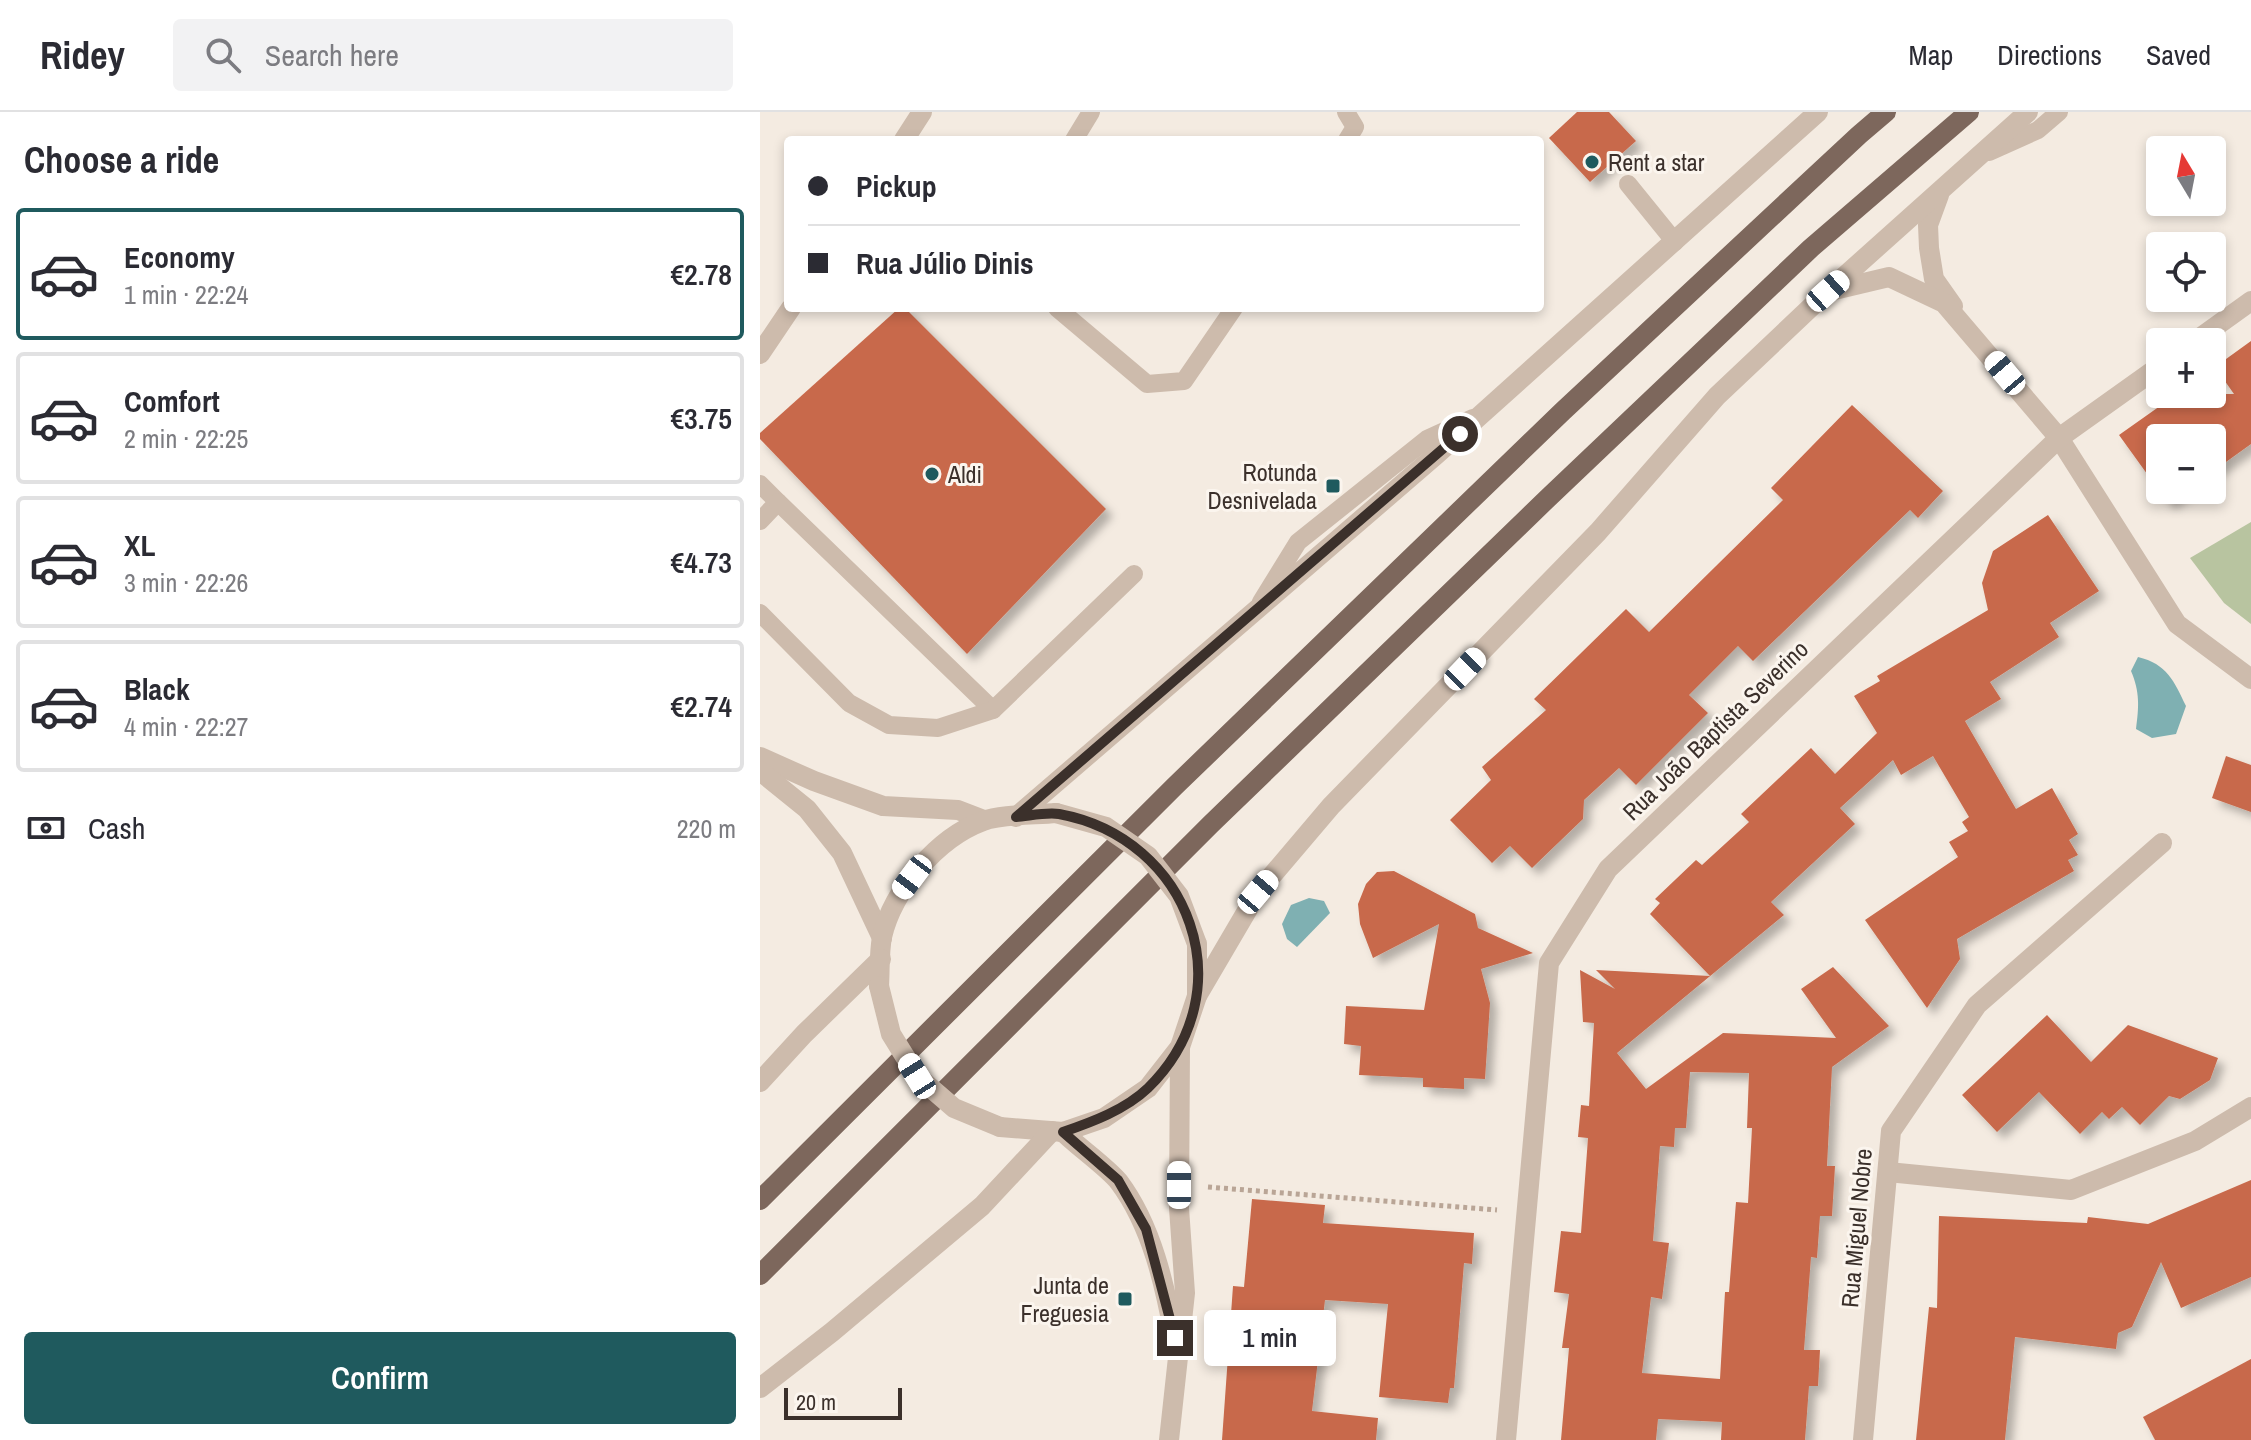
<!DOCTYPE html>
<meta charset="utf-8">
<style>
:root{--surface:#fff;--page:#f2f2f3;--text:#2b2b33;--muted:#7c7c81;--line:#e1e1e2;--accent:#1f5a5e}
body{margin:0;font-family:"Archivo Narrow",sans-serif;background:var(--page);color:var(--text);height:100vh;display:flex;flex-direction:column;font-size:30px;white-space:nowrap}
*{box-sizing:border-box;margin:0}
p{font-size:26px;color:var(--muted)}
.icon{flex:none;width:44px;height:44px;fill:none;stroke:currentColor;stroke-width:2;stroke-linecap:round;stroke-linejoin:round}
.map{position:relative;flex:1;overflow:hidden}
.details{display:flex;flex-direction:column;background:var(--surface);width:760px}
.details>*{flex:none}
.guide{position:absolute;left:24px;top:24px;width:760px;height:176px;border-radius:8px;box-shadow:0 4px 12px #0003;display:grid;align-content:center;height:176px;padding:0 24px;background:var(--surface)}
.needle{width:52px;rotate:350deg}
.tools{position:absolute;left:1386px;top:24px;display:grid;gap:16px}
.tools a{display:grid;place-items:center;width:80px;height:80px;border-radius:8px;background:var(--surface);box-shadow:0 4px 12px #0003;font-size:40px}
.scale{position:absolute;left:24px;bottom:20px;width:118px;box-sizing:border-box;padding-left:8px;border:4px solid #3b302b;border-top:0;font-size:22px;line-height:28px;white-space:nowrap;color:#3b302b;-webkit-text-stroke:6px #fbf5ee;paint-order:stroke}
.end{position:absolute;width:36px;height:36px;margin:-18px;border:10px solid #3b302b;background:#fff;box-shadow:0 0 0 4px #fff}
.from{border-radius:50%}
.bubble{position:absolute;height:56px;border-radius:8px;background:var(--surface);box-shadow:0 4px 12px #0003;font-size:26px;font-weight:600;line-height:56px;text-align:center}
.car{position:absolute;width:24px;height:48px;margin:-24px -12px;border-radius:10px;box-shadow:0 0 6px 2px #0007;background:linear-gradient(#fff 24%,#345 0 40%,#fff 0 76%,#345 0 86%,#fff 0)}
.guide b{display:flex;align-items:center;gap:28px;height:76px;font-size:30px}
.guide b+b{border-top:2px solid var(--line)}
.guide i{width:20px;height:20px;background:var(--text)}
ul{padding:0;list-style:none}
li{display:flex;align-items:center;gap:24px;height:132px;margin:0 16px 12px;padding:0 8px;border:4px solid var(--line);border-radius:8px}
li div{flex:1}
li b{display:block;font-size:30px}
li em{font-style:normal;font-weight:600}
li.on{border-color:var(--accent)}
li>.icon{width:72px;height:72px;stroke-width:1.5}
h2{padding:0 24px;font-size:36px;line-height:96px}
.pay{display:flex;align-items:center;gap:20px;height:88px;padding:0 24px;font-size:30px}
.pay p{margin-inline-start:auto}
.primary-button{display:flex;gap:16px;margin-top:auto;padding:16px 24px}
.primary-button a{flex:1;height:92px;border-radius:8px;background:var(--accent);color:#fff;font-size:32px;font-weight:600;line-height:92px;text-align:center}
header{display:flex;align-items:center;gap:48px;box-sizing:border-box;height:112px;padding:0 40px;background:var(--surface);border-bottom:2px solid var(--line)}
header strong{font-size:38px}
nav{display:flex;gap:44px;margin-inline-start:auto;font-size:28px}
.search{width:560px;height:72px;background:var(--page);display:flex;align-items:center;gap:20px;box-sizing:border-box;padding:0 28px;border-radius:8px;color:var(--muted);font-size:30px}
main{display:flex;flex:1;min-height:0}
.map>svg:first-child{display:block}
.green{fill:#b8c4a0}
.water{fill:#7fb0b2}
.building{fill:#c8694b;fill-rule:evenodd;filter:url(#shadow)}
.lines{fill:none;stroke-linecap:round;stroke-linejoin:round}
.path{stroke:#b9a596;stroke-width:5;stroke-dasharray:4 4;stroke-linecap:butt}
.lane{stroke:#cdbbac;stroke-width:18}
.street{stroke:#cdbbac;stroke-width:20}
.primary{stroke:#7d675c;stroke-width:20}
.street-bridge{stroke:#cdbbac;stroke-width:20}
.route{stroke:#3b302b;stroke-width:10}
.poi-dot{fill:#1f5a5e;stroke:#fbf5ee;stroke-width:3}
.labels{text-anchor:middle;dominant-baseline:central;stroke-width:6;stroke-linejoin:round;paint-order:stroke}
.poi-label{font-size:24px;fill:#3b302b;stroke:#fbf5ee;text-anchor:start}
.street-label{font-size:24px;fill:#3b302b;stroke:#fbf5ee}
</style>
<header>
<strong>Ridey</strong>
<div class="search"><svg class="icon" aria-label="search" viewBox="0 0 24 24"><circle cx="10" cy="10" r="6"/><path d="M15 15l6 6"/></svg>Search here</div>
<nav><a>Map</a><a>Directions</a><a>Saved</a></nav>
</header>
<main>
<section class="details">
<h2>Choose a ride</h2>
<ul>
<li class="on"><svg class="icon" aria-label="car" viewBox="0 0 24 24"><path d="M5 17H2v-5l4-1 3-4h7l3 4 3 1v5h-3M9 17h6M6 11h13"/><circle cx="7" cy="17" r="2"/><circle cx="17" cy="17" r="2"/></svg><div><b>Economy</b><p>1 min · 22:24</p></div><em>€2.78</em></li>
<li><svg class="icon" aria-label="car" viewBox="0 0 24 24"><path d="M5 17H2v-5l4-1 3-4h7l3 4 3 1v5h-3M9 17h6M6 11h13"/><circle cx="7" cy="17" r="2"/><circle cx="17" cy="17" r="2"/></svg><div><b>Comfort</b><p>2 min · 22:25</p></div><em>€3.75</em></li>
<li><svg class="icon" aria-label="car" viewBox="0 0 24 24"><path d="M5 17H2v-5l4-1 3-4h7l3 4 3 1v5h-3M9 17h6M6 11h13"/><circle cx="7" cy="17" r="2"/><circle cx="17" cy="17" r="2"/></svg><div><b>XL</b><p>3 min · 22:26</p></div><em>€4.73</em></li>
<li><svg class="icon" aria-label="car" viewBox="0 0 24 24"><path d="M5 17H2v-5l4-1 3-4h7l3 4 3 1v5h-3M9 17h6M6 11h13"/><circle cx="7" cy="17" r="2"/><circle cx="17" cy="17" r="2"/></svg><div><b>Black</b><p>4 min · 22:27</p></div><em>€2.74</em></li>
</ul>
<div class="pay"><svg class="icon" aria-label="cash" viewBox="0 0 24 24"><path d="M3 7h18v10H3z"/><circle cx="12" cy="12" r="2"/></svg>Cash<p>220 m</p></div>
<div class="primary-button"><a>Confirm</a></div>
</section>
<div class="map">
<svg width="1491" height="1328" viewBox="0 0 1491 1328">
<defs>
<filter id="shadow"><feDropShadow dx="7" dy="7" stdDeviation="4" flood-color="#0004"/></filter>
</defs>
<rect width="100%" height="100%" fill="#f4ebe1"/>
<polygon class="green" points="1491,410 1491,512 1464,491 1430,446"/>
<g class="water">
<path d="M1378,545C1407,552 1414,569 1426,594L1416,622L1392,626L1376,617C1379,595 1380,580 1371,559Z"/>
<polygon points="549,786 564,789 570,801 537,835 527,827 522,812 531,793"/>
</g>
<g class="building">
<polygon points="817,0 849,0 876,29 830,70 789,26"/>
<polygon points="139,196 145,196 346,397 207,542 0,327 0,321"/>
<polygon points="1491,229 1491,332 1452,360 1452,326 1400,326 1400,378 1427,378 1408,391 1359,323 1417,282 1474,282 1455,255"/>
<polygon points="1092,293 1183,379 1158,406 1150,398 993,549 978,534 929,583 948,601 876,673 859,656 824,688 823,707 772,756 750,734 732,751 690,708 731,668 722,655 786,598 774,587 866,497 889,520 1023,388 1011,376"/>
<path d="M1288,403L1339,479L1290,511L1299,525L1230,570L1241,587L1205,609L1256,697L1292,676L1318,722L1309,728L1318,743L1308,748L1314,759L1197,827L1200,847L1167,896L1105,808L1198,745L1189,730L1208,719L1202,710L1209,705L1173,644L1141,663L1133,648L1080,696L1095,712L1011,790L1024,803L857,941L886,977L963,921L1076,926L1041,877L1073,855L1129,914L1072,955L1067,1054H1075L1072,1104H1060L1057,1146L1051,1145L1044,1238H1060L1058,1274H1049L1045,1328H961L962,1310L898,1307L896,1328H801L809,1236H802L809,1182L794,1180L801,1119L821,1121L828,1026L818,1025L821,993L829,994L834,911L823,910L820,858L855,877L836,858L950,864L890,802L900,791L895,787L936,748L942,753L989,710L981,702L1051,636L1075,662L1117,621L1094,584L1120,569L1117,564L1228,498L1222,471L1233,439ZM930,960L989,961L987,1016H992L988,1091L976,1090L969,1180H965L960,1267L882,1261L891,1185L902,1187L909,1131L893,1129L900,1034L914,1035L915,1016H926Z"/>
<polygon points="1466,644 1491,653 1491,700 1452,686"/>
<polygon points="634,759 715,802 718,816 773,841 721,857 730,891 725,967 704,966 704,977 663,975 663,966 599,963 601,934 584,932 586,894 664,898 679,812 613,846 600,812 598,792 606,772 617,760"/>
<polygon points="1287,903 1331,950 1368,913 1458,946 1450,968 1420,987 1409,984 1380,1013 1362,995 1349,1007 1342,1000 1320,1022 1279,980 1237,1020 1202,983"/>
<polygon points="1491,1068 1491,1165 1421,1196 1401,1150 1372,1215 1358,1221 1356,1237 1255,1225 1245,1328 1156,1328 1169,1195 1177,1196 1179,1104 1327,1111 1328,1105 1388,1112"/>
<polygon points="492,1087 565,1093 563,1111 714,1121 712,1152 704,1151 694,1276 690,1276 688,1291 619,1285 628,1192 565,1188 552,1299 618,1306 616,1328 462,1328 473,1174 484,1175"/>
<polygon points="1491,1247 1491,1328 1395,1328 1383,1305"/>
</g>
<g class="lines">
<polyline class="path" points="448,1075 737,1098"/>
<g class="lane">
<polyline points="586,0 595,15 587,28"/>
<polyline points="314,28 331,0"/>
<polyline points="1229,40 1278,18 1299,0"/>
<polyline points="868,72 915,130"/>
<polyline points="297,196 387,272 424,269 474,196"/>
<polyline points="0,372 18,390 0,409"/>
<polyline points="18,390 233,598"/>
<polyline points="501,490 538,430 667,327 713,306"/>
<polyline points="0,501 89,591 129,613 178,616 233,598 374,462"/>
</g>
<g class="street">
<polyline points="144,28 162,0"/>
<polyline points="1179,83 1168,113 1169,136 1174,167 1193,194"/>
<polyline points="1070,179 1129,165 1184,191 1299,326 1417,512 1491,567"/>
<polyline points="1434,230 1491,189"/>
<polyline points="0,242 31,196"/>
<polyline points="0,645 54,669 123,694 198,698 224,708"/>
<polyline points="0,659 47,697 82,741 122,826"/>
<polyline points="256,705 676,343 1058,0"/>
<polyline points="437,832 437,884"/>
<path d="M119,874C120,859 119,841 122,825C133,778 177,726 223,709C241,702 275,703 296,701"/>
<polyline points="0,970 44,922 121,847"/>
<polyline points="240,1015 303,1020 344,1006 388,976 420,935 437,884 498,780 571,694 838,420 957,284 1068,179 1268,0"/>
<path d="M303,1020C317,1034 348,1056 359,1070C392,1114 405,1174 415,1228"/>
<polyline points="1128,1060 1311,1078 1435,1029 1491,995"/>
<polyline points="0,1276 72,1220 222,1094 292,1019"/>
<polyline points="409,1328 425,1181 419,1096 420,935"/>
<polyline points="746,1328 789,851 848,757 1299,326 1400,254"/>
<polyline points="1103,1328 1131,1019 1217,893 1402,731"/>
</g>
<g class="primary">
<polyline points="0,1088 415,674 803,299 1099,23 1126,0"/>
<polyline points="0,1163 451,712 788,386 1051,136 1209,0"/>
</g>
<g class="street-bridge">
<polyline points="296,701 346,715 388,744 419,784 437,832"/>
<polyline points="119,874 131,922 157,964 194,996 240,1015"/>
</g>
</g>
<g class="lines">
<path class="route" d="M415,1226L386,1117L358,1068L303,1020C332,1010 365,998 388,976C487,879 430,726 299,702C286,700 269,704 256,705L700,322"/>
</g>
<g class="poi-dot">
<circle cx="832" cy="50" r="8"/>
<circle cx="172" cy="362" r="8"/>
<rect x="565" y="366" width="16" height="16" rx="4"/>
<rect x="357" y="1179" width="16" height="16" rx="4"/>
</g>
<g class="labels">
<g class="poi-label">
<text x="848" y="50">Rent a star</text>
<text x="557" y="360" text-anchor="end">Rotunda<tspan x="557" dy="28">Desnivelada</tspan></text>
<text x="188" y="362">Aldi</text>
<text x="349" y="1173" text-anchor="end">Junta de<tspan x="349" dy="28">Freguesia</tspan></text>
</g>
<g class="street-label">
<text transform="translate(955 618) rotate(-44)">Rua João Baptista Severino</text>
<text transform="translate(1096 1116) rotate(-85)">Rua Miguel Nobre</text>
</g>
</g>
</svg>
<div class="tools">
<a><svg class="needle" viewBox="-14 -14 28 28"><path d="M0-13l5 13h-10z" fill="#e53935"/><path d="M0 13l5-13h-10z" fill="#7c7c81"/></svg></a>
<a><svg class="icon" aria-label="locate" viewBox="0 0 24 24"><circle cx="12" cy="12" r="6"/><path d="M12 2v4M12 18v4M2 12h4M18 12h4"/></svg></a>
<a>+</a>
<a>−</a>
</div>
<div class="scale">20 m</div>
<i class="end from" style="left:700px;top:322px"></i>
<i class="end" style="left:415px;top:1226px"></i>
<div class="bubble" style="left:444px;top:1198px;width:132px">1 min</div>
<i class="car" style="left:1068px;top:179px;rotate:48deg"></i>
<i class="car" style="left:1245px;top:261px;rotate:320deg"></i>
<i class="car" style="left:705px;top:557px;rotate:44deg"></i>
<i class="car" style="left:152px;top:765px;rotate:217deg"></i>
<i class="car" style="left:498px;top:780px;rotate:40deg"></i>
<i class="car" style="left:157px;top:964px;rotate:328deg"></i>
<i class="car" style="left:419px;top:1073px;rotate:0deg"></i>
<div class="guide">
<b><i class="from"></i>Pickup</b>
<b><i></i>Rua Júlio Dinis</b>
</div>
</div>
</main>
